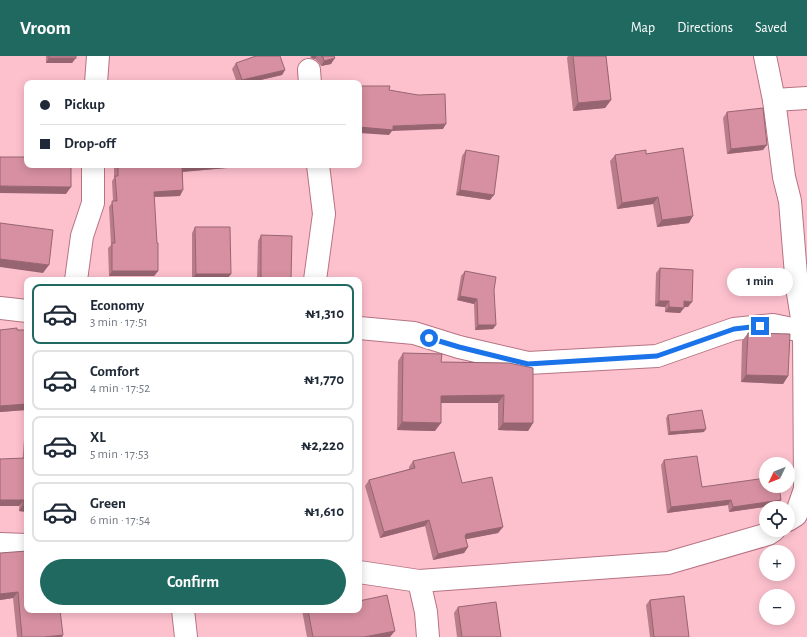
<!DOCTYPE html>
<meta charset="utf-8">
<style>
:root{--surface:#fff;--page:#f6f6f7;--text:#1f2937;--muted:#747a83;--line:#e0e1e3;--accent:#206961}
body{margin:0;font-family:"Alegreya Sans",sans-serif;background:var(--page);color:var(--text);height:100vh;display:flex;flex-direction:column;font-size:15px;white-space:nowrap}
*{box-sizing:border-box;margin:0}
p{font-size:13px;color:var(--muted)}
.icon{flex:none;width:22px;height:22px;fill:none;stroke:currentColor;stroke-width:2;stroke-linecap:round;stroke-linejoin:round}
.map{position:relative;flex:1;overflow:hidden}
.details{position:absolute;left:24px;top:221px;width:338px;height:336px;display:flex;flex-direction:column;background:var(--surface);border-radius:8px;box-shadow:0 2px 10px #0003}
.details>*{flex:none}
.hud{position:absolute;left:24px;top:24px;width:338px;height:88px;border-radius:8px;box-shadow:0 2px 10px #0003;display:grid;align-content:center;height:88px;padding:0 16px;background:var(--surface)}
.needle{width:26px;rotate:227deg}
.buttons{position:absolute;left:759px;top:401px;display:grid;gap:8px}
.buttons a{display:grid;place-items:center;width:36px;height:36px;border-radius:50%;background:var(--surface);box-shadow:0 2px 10px #0003;font-size:20px}
.end{position:absolute;width:18px;height:18px;margin:-9px;border:5px solid #1a73e8;background:#fff;box-shadow:0 0 0 2px #fff}
.from{border-radius:50%}
.bubble{position:absolute;height:28px;border-radius:14px;background:var(--surface);box-shadow:0 2px 10px #0003;font-size:13px;font-weight:600;line-height:28px;text-align:center}
.hud b{display:flex;align-items:center;gap:14px;height:38px;font-size:15px}
.hud b+b{border-top:1px solid var(--line)}
.hud i{width:10px;height:10px;background:var(--text)}
ul{padding:7px 0 0;list-style:none}
li{display:flex;align-items:center;gap:12px;height:60px;margin:0 8px 6px;padding:0 8px;border:2px solid var(--line);border-radius:8px}
li div{flex:1}
li b{display:block;font-size:15px}
li em{font-style:normal;font-weight:600}
li.active{border-color:var(--accent)}
li>.icon{width:36px;height:36px;stroke-width:1.5}
.primary-button{display:flex;gap:8px;margin-top:auto;padding:8px 16px}
.primary-button a{flex:1;height:46px;border-radius:24px;background:var(--accent);color:#fff;font-size:16px;font-weight:600;line-height:46px;text-align:center}
header{display:flex;align-items:center;gap:24px;box-sizing:border-box;height:56px;padding:0 20px;background:var(--accent);color:#fff}
header strong{font-size:19px}
nav{display:flex;gap:22px;margin-inline-start:auto;font-size:14px}
.map>svg:first-child{display:block}
.lines{fill:none;stroke-linecap:round;stroke-linejoin:round}
.minor-casing{stroke:#b77383;stroke-width:24}
.minor{stroke:#fff;stroke-width:22}
.wall{fill:#b97c8a}
.shaded-wall{fill:#966571}
.building{fill:#d790a1;stroke:#966571}
.route{stroke:#1a73e8;stroke-width:5}
</style>
<header>
<strong>Vroom</strong>
<nav><a>Map</a><a>Directions</a><a>Saved</a></nav>
</header>
<div class="map">
<svg width="807" height="581" viewBox="0 0 807 581">
<rect width="100%" height="100%" fill="#fdc1ce"/>
<g class="lines">
<g class="minor-casing">
<g id="minor">
<polyline points="765,0 774,44 784,121 790,145 797,231 804,275 805,433 796,459 788,464"/>
<polyline points="309,14 310,27"/>
<polyline points="96,27 98,0"/>
<polyline points="774,44 807,42"/>
<polyline points="76,224 82,180 93,147 93,109"/>
<polyline points="315,224 324,158 318,109"/>
<polyline points="0,252 27,255"/>
<polyline points="359,272 414,277 459,291 528,307 657,300 734,273 773,269 807,276"/>
<polyline points="0,488 27,489"/>
<polyline points="359,516 419,525 426,556 428,581"/>
<polyline points="419,525 668,507 768,478 774,474"/>
<polyline points="183,554 186,581"/>
</g>
</g>
<use href="#minor" class="minor"/>
</g>
<g class="wall">
<polygon points="46,0 76,0 72,7 46,7"/>
<polygon points="310,0 334,0 331,8 321,10 319,7 315,3 311,2"/>
<polygon points="568,0 606,0 611,44 605,52 573,55 567,2"/>
<polygon points="236,7 285,14 282,19 247,27 237,27 232,13"/>
<polygon points="727,56 763,94 727,98 723,62"/>
<polygon points="466,94 490,144 456,139 462,100"/>
<polygon points="646,98 689,167 657,171 653,148 617,153 610,105 615,99"/>
<polygon points="114,109 251,109 250,110 183,116 180,140 154,141 158,215 154,220 109,220 108,192 111,189 109,151 113,145 112,125 114,122"/>
<polygon points="195,171 231,218 227,223 192,223 192,177"/>
<polygon points="261,179 291,224 257,224 258,185"/>
<polygon points="660,212 688,251 684,251 680,257 665,256 665,251 655,250 656,217"/>
<polygon points="465,215 494,234 493,273 475,274 474,248 457,244 461,220"/>
<polygon points="0,274 27,274 27,456 19,455 26,354 0,356"/>
<polygon points="748,277 788,320 783,328 741,326 742,285"/>
<polygon points="403,297 441,306 509,307 533,367 528,375 498,374 498,347 441,347 435,375 397,374 398,305"/>
<polygon points="668,359 704,376 668,379 666,362"/>
<polygon points="664,404 702,431 778,449 729,456 728,449 667,457 661,409"/>
<polygon points="413,405 462,427 503,471 498,477 466,483 468,491 464,497 433,504 425,470 380,482 365,430 369,424 409,413 409,411"/>
<polygon points="0,497 63,579 62,581 17,581 13,542 0,544"/>
<polygon points="650,544 689,581 650,581 646,549"/>
<polygon points="458,551 501,581 457,581 454,557"/>
<polygon points="302,554 359,554 390,581 307,581"/>
</g>
<g class="shaded-wall">
<polygon points="312,0 317,0 315,3 311,2"/>
<polygon points="49,2 76,2 72,7 46,7"/>
<polygon points="335,2 331,8 321,10 324,5"/>
<polygon points="285,14 282,19 247,27 240,27 242,24"/>
<polygon points="611,44 605,52 573,55 578,47"/>
<polygon points="446,68 443,73 392,75 389,79 359,77 359,71"/>
<polygon points="767,89 763,94 727,98 731,93"/>
<polygon points="203,109 251,109 250,110 179,116 182,111"/>
<polygon points="0,130 71,131 66,138 0,137"/>
<polygon points="183,134 180,140 150,141 154,136"/>
<polygon points="460,134 494,139 490,144 456,139"/>
<polygon points="658,141 653,148 617,153 622,147"/>
<polygon points="693,160 689,167 657,171 662,164"/>
<polygon points="0,203 49,209 43,217 0,211"/>
<polygon points="112,215 158,215 154,220 109,220"/>
<polygon points="196,218 231,218 227,223 192,223"/>
<polygon points="460,240 477,243 474,248 457,244"/>
<polygon points="659,245 669,245 665,251 655,250"/>
<polygon points="684,245 692,246 688,251 680,251"/>
<polygon points="669,251 684,252 680,257 665,256"/>
<polygon points="478,269 496,269 493,273 475,274"/>
<polygon points="746,319 788,320 783,328 741,326"/>
<polygon points="504,339 498,347 436,347 441,340"/>
<polygon points="27,348 27,352 26,354 0,356 0,350"/>
<polygon points="402,366 441,367 435,375 397,374"/>
<polygon points="503,367 533,367 528,375 498,374"/>
<polygon points="706,373 704,376 668,379 670,376"/>
<polygon points="0,444 24,444 19,450 0,450"/>
<polygon points="731,444 728,449 667,457 671,451"/>
<polygon points="781,444 778,449 729,456 733,451"/>
<polygon points="23,449 27,449 27,456 19,455"/>
<polygon points="429,464 425,470 380,482 384,476"/>
<polygon points="503,471 498,477 462,484 466,478"/>
<polygon points="468,491 464,497 433,504 438,498"/>
<polygon points="18,536 13,542 0,544 0,538"/>
<polygon points="254,554 267,554 253,556"/>
<polygon points="395,575 390,581 364,581"/>
<polygon points="63,579 62,581 44,581"/>
</g>
<g class="building">
<rect x="49" y="0" width="27" height="2"/>
<polygon points="256,0 280,0 285,14 242,24 236,7"/>
<polygon points="321,0 334,0 335,2 324,5 323,1"/>
<polygon points="573,0 606,0 611,44 578,47"/>
<polygon points="359,30 390,30 389,34 418,39 445,38 446,68 393,70 393,74 359,71"/>
<polygon points="763,52 767,89 731,93 727,56"/>
<polygon points="683,92 693,160 662,164 658,141 622,147 615,99 646,94 646,98"/>
<polygon points="466,94 499,100 494,139 460,134"/>
<polygon points="0,101 27,101 27,109 71,109 71,131 0,130"/>
<polygon points="118,109 203,109 182,111 183,134 154,136 157,187 158,187 158,215 112,215 112,187 115,187 112,145 117,145 115,120 118,120"/>
<polygon points="0,167 53,174 49,209 0,203"/>
<polygon points="195,171 230,171 231,218 196,218"/>
<polygon points="261,179 292,180 291,224 261,224"/>
<polygon points="660,212 693,214 692,246 684,245 684,252 669,251 669,245 659,245"/>
<polygon points="465,215 496,221 494,234 496,269 478,269 477,243 460,240"/>
<polygon points="17,272 17,274 27,274 27,348 0,350 0,274"/>
<polygon points="748,277 790,278 788,320 746,319"/>
<polygon points="403,297 442,298 441,306 509,307 533,312 533,367 503,367 504,339 441,340 441,367 402,366"/>
<polygon points="702,354 706,373 670,376 668,359"/>
<polygon points="27,395 27,449 23,449 24,444 0,444 0,403 26,402"/>
<polygon points="454,396 462,427 492,421 503,471 466,478 465,480 468,491 438,498 429,464 384,476 369,424 415,412 413,405"/>
<polygon points="697,400 702,431 766,422 766,430 779,430 781,444 733,451 731,444 671,451 664,404"/>
<polygon points="27,495 27,554 60,554 63,579 44,581 22,581 18,536 0,538 0,497"/>
<polygon points="387,539 395,575 364,581 313,581 308,554 359,554 359,545"/>
<polygon points="684,540 689,581 654,581 650,544"/>
<polygon points="496,546 501,581 462,581 458,551"/>
</g>
<g class="lines">
<polyline class="route" points="429,282 459,291 528,308 657,300 734,273 760,270"/>
</g>
</svg>
<div class="buttons">
<a><svg class="needle" viewBox="-14 -14 28 28"><path d="M0-13l5 13h-10z" fill="#e53935"/><path d="M0 13l5-13h-10z" fill="#747a83"/></svg></a>
<a><svg class="icon" aria-label="locate" viewBox="0 0 24 24"><circle cx="12" cy="12" r="6"/><path d="M12 2v4M12 18v4M2 12h4M18 12h4"/></svg></a>
<a>+</a>
<a>−</a>
</div>
<i class="end from" style="left:429px;top:282px"></i>
<i class="end" style="left:760px;top:270px"></i>
<div class="bubble" style="left:727px;top:212px;width:66px">1 min</div>
<div class="hud">
<b><i class="from"></i>Pickup</b>
<b><i></i>Drop-off</b>
</div>
<section class="details">
<ul>
<li class="active"><svg class="icon" aria-label="car" viewBox="0 0 24 24"><path d="M5 17H2v-5l4-1 3-4h7l3 4 3 1v5h-3M9 17h6M6 11h13"/><circle cx="7" cy="17" r="2"/><circle cx="17" cy="17" r="2"/></svg><div><b>Economy</b><p>3 min · 17:51</p></div><em>₦1,310</em></li>
<li><svg class="icon" aria-label="car" viewBox="0 0 24 24"><path d="M5 17H2v-5l4-1 3-4h7l3 4 3 1v5h-3M9 17h6M6 11h13"/><circle cx="7" cy="17" r="2"/><circle cx="17" cy="17" r="2"/></svg><div><b>Comfort</b><p>4 min · 17:52</p></div><em>₦1,770</em></li>
<li><svg class="icon" aria-label="car" viewBox="0 0 24 24"><path d="M5 17H2v-5l4-1 3-4h7l3 4 3 1v5h-3M9 17h6M6 11h13"/><circle cx="7" cy="17" r="2"/><circle cx="17" cy="17" r="2"/></svg><div><b>XL</b><p>5 min · 17:53</p></div><em>₦2,220</em></li>
<li><svg class="icon" aria-label="car" viewBox="0 0 24 24"><path d="M5 17H2v-5l4-1 3-4h7l3 4 3 1v5h-3M9 17h6M6 11h13"/><circle cx="7" cy="17" r="2"/><circle cx="17" cy="17" r="2"/></svg><div><b>Green</b><p>6 min · 17:54</p></div><em>₦1,610</em></li>
</ul>
<div class="primary-button"><a>Confirm</a></div>
</section>
</div>
